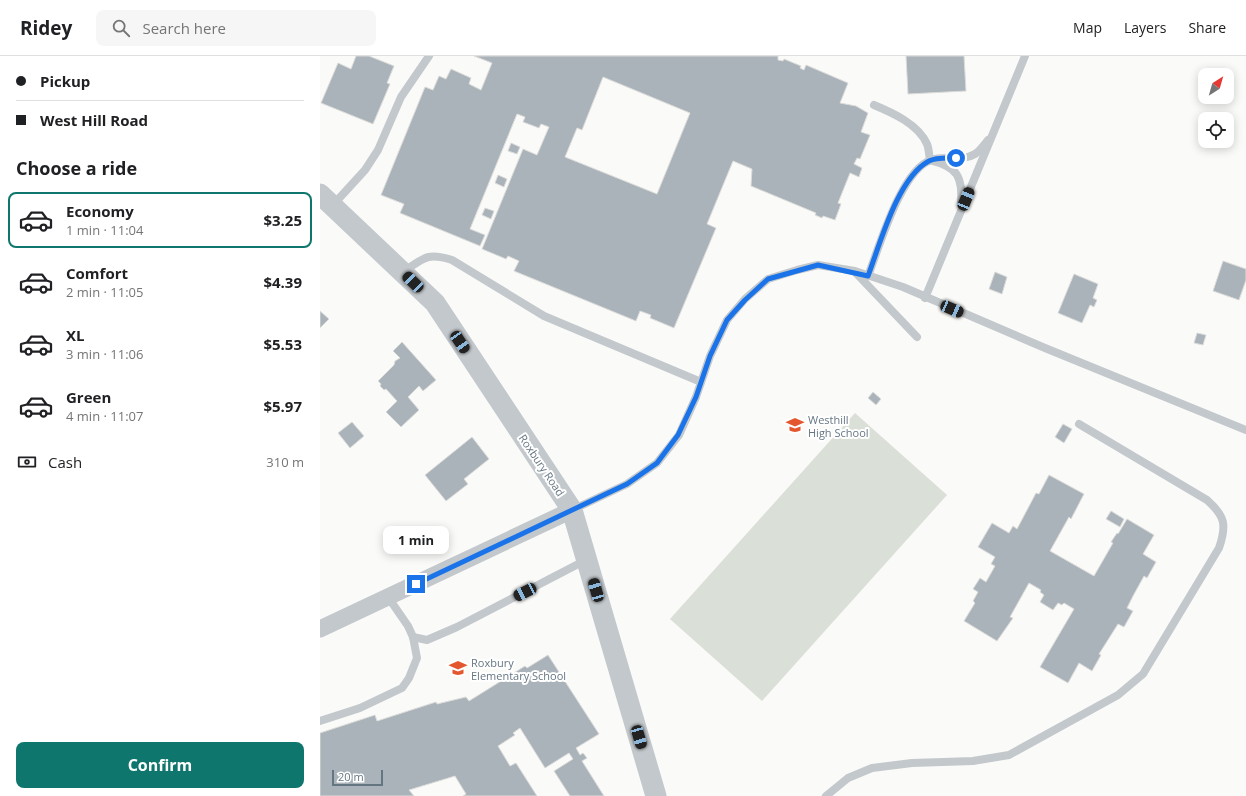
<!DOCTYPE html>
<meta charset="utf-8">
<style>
:root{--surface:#fff;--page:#f6f6f6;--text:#202124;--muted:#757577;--line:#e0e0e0;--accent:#0f766e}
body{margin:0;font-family:"Open Sans",sans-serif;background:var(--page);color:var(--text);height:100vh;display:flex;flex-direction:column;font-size:15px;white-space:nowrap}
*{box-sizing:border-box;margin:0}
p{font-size:13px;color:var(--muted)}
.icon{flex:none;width:22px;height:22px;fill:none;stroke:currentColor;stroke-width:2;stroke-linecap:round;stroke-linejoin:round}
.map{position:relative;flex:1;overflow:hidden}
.side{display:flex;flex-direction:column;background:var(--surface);width:320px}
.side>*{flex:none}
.hud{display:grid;align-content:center;height:88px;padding:0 16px;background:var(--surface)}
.needle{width:26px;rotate:37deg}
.tools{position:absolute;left:878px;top:12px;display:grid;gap:8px}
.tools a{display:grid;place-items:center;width:36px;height:36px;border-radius:8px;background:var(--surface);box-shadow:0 2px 10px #0003;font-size:20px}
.scale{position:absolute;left:12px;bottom:10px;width:51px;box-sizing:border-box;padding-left:4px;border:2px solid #657683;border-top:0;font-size:11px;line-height:14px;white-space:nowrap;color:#657683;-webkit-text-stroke:3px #fff;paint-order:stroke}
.end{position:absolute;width:18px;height:18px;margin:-9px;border:5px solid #1a73e8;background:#fff;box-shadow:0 0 0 2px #fff}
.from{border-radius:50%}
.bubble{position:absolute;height:28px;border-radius:8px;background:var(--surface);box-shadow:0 2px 10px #0003;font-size:13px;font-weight:700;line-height:28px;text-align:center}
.car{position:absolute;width:12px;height:24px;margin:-12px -6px;border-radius:5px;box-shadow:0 0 3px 1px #0007;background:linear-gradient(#222 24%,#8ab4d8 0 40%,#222 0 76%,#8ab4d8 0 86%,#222 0)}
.hud b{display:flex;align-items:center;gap:14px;height:38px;font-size:15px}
.hud b+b{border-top:1px solid var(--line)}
.hud i{width:10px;height:10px;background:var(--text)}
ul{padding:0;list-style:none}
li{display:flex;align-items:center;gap:12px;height:56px;margin:0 8px 6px;padding:0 8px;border:2px solid transparent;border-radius:8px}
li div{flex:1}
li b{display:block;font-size:15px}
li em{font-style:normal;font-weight:700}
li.current{border-color:var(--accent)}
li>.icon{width:36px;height:36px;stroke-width:1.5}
h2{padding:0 16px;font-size:18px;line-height:48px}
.pay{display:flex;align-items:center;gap:10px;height:44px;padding:0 16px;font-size:15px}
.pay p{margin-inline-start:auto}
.cta{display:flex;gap:8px;margin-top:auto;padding:8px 16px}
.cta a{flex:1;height:46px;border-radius:8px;background:var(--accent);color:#fff;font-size:16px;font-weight:700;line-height:46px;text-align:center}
header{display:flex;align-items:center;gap:24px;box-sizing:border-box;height:56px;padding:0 20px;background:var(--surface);border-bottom:1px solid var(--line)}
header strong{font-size:19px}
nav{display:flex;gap:22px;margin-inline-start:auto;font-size:14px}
.search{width:280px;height:36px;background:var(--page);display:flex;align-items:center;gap:10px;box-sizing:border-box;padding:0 14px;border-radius:8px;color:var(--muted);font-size:15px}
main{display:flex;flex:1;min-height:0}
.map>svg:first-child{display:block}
.green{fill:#dadfd7}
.building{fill:#aab3b9;stroke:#dcdcda;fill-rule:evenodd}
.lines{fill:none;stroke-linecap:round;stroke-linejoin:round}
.service{stroke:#c3c8cc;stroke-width:8}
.minor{stroke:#c3c8cc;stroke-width:17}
.tertiary{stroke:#c3c8cc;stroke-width:21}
.route{stroke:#1a73e8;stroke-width:5}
.labels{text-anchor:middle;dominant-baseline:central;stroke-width:4;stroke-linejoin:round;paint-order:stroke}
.poi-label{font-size:11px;fill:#657683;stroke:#fff;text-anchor:start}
.street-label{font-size:11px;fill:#657683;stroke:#fff}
</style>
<header>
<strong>Ridey</strong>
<div class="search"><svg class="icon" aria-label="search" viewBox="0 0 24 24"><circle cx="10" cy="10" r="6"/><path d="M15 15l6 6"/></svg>Search here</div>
<nav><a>Map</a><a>Layers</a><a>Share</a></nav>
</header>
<main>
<section class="side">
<div class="hud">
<b><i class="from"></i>Pickup</b>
<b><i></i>West Hill Road</b>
</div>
<h2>Choose a ride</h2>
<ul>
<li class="current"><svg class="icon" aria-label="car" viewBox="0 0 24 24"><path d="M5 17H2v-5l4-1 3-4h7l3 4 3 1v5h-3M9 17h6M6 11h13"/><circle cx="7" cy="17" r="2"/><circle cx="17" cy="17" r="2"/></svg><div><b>Economy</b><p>1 min · 11:04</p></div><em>$3.25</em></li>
<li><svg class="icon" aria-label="car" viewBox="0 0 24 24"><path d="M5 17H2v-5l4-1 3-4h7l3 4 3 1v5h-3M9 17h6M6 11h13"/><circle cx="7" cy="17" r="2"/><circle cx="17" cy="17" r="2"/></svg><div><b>Comfort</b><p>2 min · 11:05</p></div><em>$4.39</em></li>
<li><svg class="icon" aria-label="car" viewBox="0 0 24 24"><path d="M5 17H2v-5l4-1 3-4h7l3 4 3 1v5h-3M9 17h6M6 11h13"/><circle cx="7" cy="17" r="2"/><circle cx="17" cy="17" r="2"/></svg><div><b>XL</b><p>3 min · 11:06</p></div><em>$5.53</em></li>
<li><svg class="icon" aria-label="car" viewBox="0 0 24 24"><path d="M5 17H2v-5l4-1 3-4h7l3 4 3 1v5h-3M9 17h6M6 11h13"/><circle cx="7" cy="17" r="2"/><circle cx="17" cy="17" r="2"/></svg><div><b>Green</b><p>4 min · 11:07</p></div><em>$5.97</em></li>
</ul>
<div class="pay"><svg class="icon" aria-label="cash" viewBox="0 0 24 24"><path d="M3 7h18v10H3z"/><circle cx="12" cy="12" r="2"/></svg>Cash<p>310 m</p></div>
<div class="cta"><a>Confirm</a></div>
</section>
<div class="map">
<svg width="926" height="740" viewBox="0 0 926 740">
<rect width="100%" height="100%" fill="#fafaf8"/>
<polygon class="green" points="535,357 627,439 442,645 350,563"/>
<g class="building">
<polygon points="36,0 49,0 74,10 67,27 70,28 53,68 1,47 18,7 31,13"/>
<path d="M154,0H458V4L463,5L464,3L481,10L480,12L484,14L486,9L528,27L520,47L536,50L548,57L541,76L550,79L540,103L537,102L534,108L542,112L539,121L530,117L518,147L521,148L515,164L503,160L502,162L495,159L496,157L431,130L432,113L413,105L387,168L396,172L354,272L330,262L331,259L320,255L316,265L194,215L199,205L188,200L186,203L162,193L203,93L217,99L229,71L221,68L219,72L203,66L205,61L197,58L150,173L165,179L160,190L80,157L84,148L61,139L105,31L113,34L119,20L126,23L131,13L151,22L149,28L161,34L172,7ZM283,21L370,57L337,138L245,101L257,72L262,74Z"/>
<polygon points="586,0 644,0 646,35 588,38"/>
<polygon points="191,87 200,91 197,98 188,95"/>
<polygon points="178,119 187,123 184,131 175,127"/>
<polygon points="165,152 174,155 171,163 162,159"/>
<polygon points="903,205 926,213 926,224 919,244 893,235"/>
<polygon points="675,216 687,221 682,238 669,233"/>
<polygon points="754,218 778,228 773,242 777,244 774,251 770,249 762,267 738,257"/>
<polygon points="0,255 9,263 0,272"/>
<polygon points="877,277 886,279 883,289 874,287"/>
<polygon points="82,286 116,324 103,335 99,330 88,341 99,354 81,371 66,356 77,345 66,333 64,334 60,330 61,328 58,325 74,309 75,305 80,302 73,295"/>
<polygon points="553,336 561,343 556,349 548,342"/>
<polygon points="32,366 44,380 30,392 18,377"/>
<polygon points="743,368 752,373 744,387 735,381"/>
<polygon points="152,381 169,403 144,423 148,428 126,445 105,419"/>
<polygon points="729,419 764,438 751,463 749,461 730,495 774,520 793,487 791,486 797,477 798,478 807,463 834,479 823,498 836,506 827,522 824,520 813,540 807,552 813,555 804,571 798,568 779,598 781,599 772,615 759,607 748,627 720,611 754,553 744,547 742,549 738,547 733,554 720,546 724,539 720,536 721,534 709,527 690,561 693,562 677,585 644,565 655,547 653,545 658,536 653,533 660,522 666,526 675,510 671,508 675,501 658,491 672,467 689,477 693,470 697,473 716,437 719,438"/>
<polygon points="791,455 804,463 800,471 786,463"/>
<polygon points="228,599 279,678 256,692 260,699 263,697 267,702 262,705 284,740 250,740 234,715 253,703 249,697 225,712 200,672 193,677 195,679 178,690 190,710 196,707 217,740 143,740 146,738 135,720 89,734 94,740 0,740 0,677 55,659 57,665 116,646 117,648 146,641 149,645 205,610 207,612"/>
</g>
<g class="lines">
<g class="service">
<path d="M554,49C573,57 598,68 607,88C609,93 609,99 610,104C638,111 643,121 641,149"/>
<polyline points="13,149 45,114 58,94 81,41 109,0"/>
<path d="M83,216C104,202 107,196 132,204L224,260L381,326"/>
<polyline points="535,216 597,281"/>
<path d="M548,220C559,192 581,114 611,104C625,99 642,106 655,98C660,95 664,89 668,84"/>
<polyline points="605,242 705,0"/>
<polyline points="252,454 307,428 337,407 359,379 376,341 390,300 407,264 425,243 448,223 477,214 498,209 535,215 583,231 725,292 926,374"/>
<polyline points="93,581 107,584 137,571 266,504"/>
<polyline points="0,665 40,652 82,632 89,622 97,602 93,581 88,570 68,541"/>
<path d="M506,740L528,722L552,712L592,707L653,705L689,699L798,639L823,618L899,492C907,469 905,460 887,444L759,368"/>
</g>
<polyline class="minor" points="0,573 252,454"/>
<polyline class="tertiary" points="0,138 115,247 252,454 336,740"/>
</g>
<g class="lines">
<path class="route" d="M96,528L307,428L337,407L358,379L376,341L390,300L407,264L425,244L448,223L498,209L548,220C560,188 578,121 609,105C616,101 628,102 636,102"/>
</g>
<defs>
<g id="school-bare" transform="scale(1.38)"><path d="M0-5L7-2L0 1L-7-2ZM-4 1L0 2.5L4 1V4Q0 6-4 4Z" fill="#e4572e" stroke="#fff" stroke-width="2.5" paint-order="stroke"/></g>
</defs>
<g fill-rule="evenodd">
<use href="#school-bare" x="475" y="369"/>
<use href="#school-bare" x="138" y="612"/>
</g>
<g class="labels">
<g class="poi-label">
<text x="488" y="363">Westhill<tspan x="488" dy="13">High School</tspan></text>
<text x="151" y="606">Roxbury<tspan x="151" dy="13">Elementary School</tspan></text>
</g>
<g class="street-label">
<text transform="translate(222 409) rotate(56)">Roxbury Road</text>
</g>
</g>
</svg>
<div class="tools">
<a><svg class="needle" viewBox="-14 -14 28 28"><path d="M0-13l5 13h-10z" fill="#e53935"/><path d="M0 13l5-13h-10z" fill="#757577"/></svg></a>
<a><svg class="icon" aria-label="locate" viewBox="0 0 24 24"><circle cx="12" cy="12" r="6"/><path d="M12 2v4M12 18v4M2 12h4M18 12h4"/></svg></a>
</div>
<div class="scale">20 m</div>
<i class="end from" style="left:636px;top:102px"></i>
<i class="end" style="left:96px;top:528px"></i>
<div class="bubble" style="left:63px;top:470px;width:66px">1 min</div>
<i class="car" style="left:646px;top:143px;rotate:22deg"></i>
<i class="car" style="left:93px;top:226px;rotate:314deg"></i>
<i class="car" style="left:632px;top:253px;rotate:113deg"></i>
<i class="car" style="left:140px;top:286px;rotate:146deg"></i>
<i class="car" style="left:276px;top:534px;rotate:344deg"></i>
<i class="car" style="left:205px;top:536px;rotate:243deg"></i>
<i class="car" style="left:319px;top:681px;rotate:164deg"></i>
</div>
</main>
